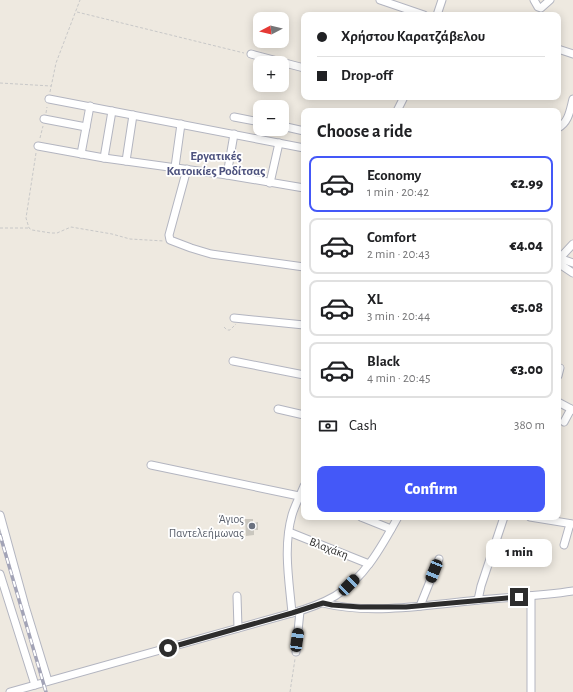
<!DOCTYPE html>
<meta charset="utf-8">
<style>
:root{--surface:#fff;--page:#f2f2f2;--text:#202124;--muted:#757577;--line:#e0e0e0;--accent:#4458f8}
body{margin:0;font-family:"Alegreya Sans",sans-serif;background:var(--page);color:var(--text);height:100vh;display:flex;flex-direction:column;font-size:15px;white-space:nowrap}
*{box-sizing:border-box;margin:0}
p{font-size:13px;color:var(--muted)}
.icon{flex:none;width:22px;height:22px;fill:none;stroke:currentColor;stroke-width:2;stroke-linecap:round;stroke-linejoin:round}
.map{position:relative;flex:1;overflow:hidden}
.panel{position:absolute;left:301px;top:108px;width:260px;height:412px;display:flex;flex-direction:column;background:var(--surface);border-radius:8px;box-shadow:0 2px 10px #0003}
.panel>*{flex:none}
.guide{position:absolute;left:301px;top:12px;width:260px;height:88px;border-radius:8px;box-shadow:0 2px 10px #0003;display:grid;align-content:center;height:88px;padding:0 16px;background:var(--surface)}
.needle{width:26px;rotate:263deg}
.tools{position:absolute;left:253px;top:12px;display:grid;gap:8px}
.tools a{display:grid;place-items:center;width:36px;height:36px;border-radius:8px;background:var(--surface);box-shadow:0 2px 10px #0003;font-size:20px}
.end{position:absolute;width:18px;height:18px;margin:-9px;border:5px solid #2d2d2d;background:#fff;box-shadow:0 0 0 2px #fff}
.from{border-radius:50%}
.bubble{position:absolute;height:28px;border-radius:8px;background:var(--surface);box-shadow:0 2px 10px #0003;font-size:13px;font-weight:800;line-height:28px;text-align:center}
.car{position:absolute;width:12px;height:24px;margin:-12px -6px;border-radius:5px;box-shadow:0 0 3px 1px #0007;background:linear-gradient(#222 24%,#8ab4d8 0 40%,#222 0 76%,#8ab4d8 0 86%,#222 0)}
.guide b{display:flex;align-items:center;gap:14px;height:38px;font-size:15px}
.guide b+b{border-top:1px solid var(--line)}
.guide i{width:10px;height:10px;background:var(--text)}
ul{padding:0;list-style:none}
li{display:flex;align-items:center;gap:12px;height:56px;margin:0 8px 6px;padding:0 8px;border:2px solid var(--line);border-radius:8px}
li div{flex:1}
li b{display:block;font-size:15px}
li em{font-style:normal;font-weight:800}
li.on{border-color:var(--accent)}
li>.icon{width:36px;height:36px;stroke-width:1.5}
h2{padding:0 16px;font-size:18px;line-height:48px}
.pay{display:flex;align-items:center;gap:10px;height:44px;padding:0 16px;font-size:15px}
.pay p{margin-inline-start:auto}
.primary-button{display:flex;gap:8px;margin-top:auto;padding:8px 16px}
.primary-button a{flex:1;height:46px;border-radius:8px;background:var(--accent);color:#fff;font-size:16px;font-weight:800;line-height:46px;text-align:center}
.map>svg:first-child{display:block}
.building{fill:#cac7bf}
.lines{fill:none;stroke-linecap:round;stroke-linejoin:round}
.minor-casing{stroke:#b3b5c0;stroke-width:9}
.path{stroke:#c8c8c8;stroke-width:1;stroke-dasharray:3 2;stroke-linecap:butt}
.minor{stroke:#fff;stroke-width:7}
.rail-casing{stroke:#a3a4b7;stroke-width:3.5}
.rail{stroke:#fff;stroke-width:2;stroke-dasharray:6;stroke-linecap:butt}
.route{stroke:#2d2d2d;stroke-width:5}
.worship-dot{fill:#6b7280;stroke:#fff;stroke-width:1.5}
.labels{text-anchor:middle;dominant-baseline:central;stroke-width:3.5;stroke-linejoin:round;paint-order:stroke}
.worship-label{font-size:12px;fill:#5b616d;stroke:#fff;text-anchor:end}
.street-label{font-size:12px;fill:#2d2d2d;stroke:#fff}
.neighbourhood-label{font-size:13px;font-weight:bold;fill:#4d527e;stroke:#fff}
</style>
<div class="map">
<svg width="573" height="692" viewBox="0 0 573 692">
<rect width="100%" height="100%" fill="#eee9e0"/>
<polygon class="building" points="245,519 253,519 253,523 258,522 258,530 254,530 254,535 246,536"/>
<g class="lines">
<g class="minor-casing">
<g id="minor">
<polyline points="380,0 424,15"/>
<polyline points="534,0 538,7 541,8 550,0"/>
<polyline points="437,15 442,0"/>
<polyline points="558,49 573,54"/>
<polyline points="251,54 304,68"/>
<polyline points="49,99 304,148"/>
<polyline points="397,111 404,97"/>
<polyline points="234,117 260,122"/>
<polyline points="44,119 86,127"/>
<polyline points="282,126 304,131"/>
<path d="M558,128C569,122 570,110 573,99"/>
<polyline points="38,146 104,158 227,175 304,188"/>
<polyline points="81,154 90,106"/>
<polyline points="104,158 112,111"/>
<polyline points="126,161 133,115"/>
<polyline points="175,167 181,124"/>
<polyline points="187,169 169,235 170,240 191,248 211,254 304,267"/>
<polyline points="227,175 234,134"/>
<polyline points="270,183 279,143"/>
<polyline points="559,258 573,263"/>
<polyline points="558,260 573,244"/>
<polyline points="558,263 573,273"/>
<polyline points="234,318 304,325"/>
<polyline points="233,361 304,375"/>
<polyline points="558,376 560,368"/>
<polyline points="558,402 573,410"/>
<polyline points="278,409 304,415"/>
<polyline points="564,422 571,409"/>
<polyline points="151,465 299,496"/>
<polyline points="0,515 25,606 48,681"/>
<polyline points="361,517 391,529"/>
<polyline points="530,517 573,524"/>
<polyline points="289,532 369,564"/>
<polyline points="564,545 570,524"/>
<polyline points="0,574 35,685"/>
<polyline points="237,596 238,628"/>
<polyline points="478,600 481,586 504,517"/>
<path d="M323,603C369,615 431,605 478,600C510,597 542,596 573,591"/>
<polyline points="420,606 439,559"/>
<path d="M292,613C289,580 283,547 292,515C295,505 300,496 304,486"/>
<polyline points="296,652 300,611"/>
<path d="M10,692L292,613C307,609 321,604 335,596C364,579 382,546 398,517"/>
<polyline points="531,692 531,596"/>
</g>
</g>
<g class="path">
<polyline points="77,12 244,53"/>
<polyline points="0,83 51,86"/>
<polyline points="50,92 56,63 80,0"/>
<polyline points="46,113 47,107"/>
<polyline points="40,138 43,126"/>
<polyline points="36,153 26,218 29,228 32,230 51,233 57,233 71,227 112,234 130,239 164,241"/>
<polyline points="0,228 28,228"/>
<polyline points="224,327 227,330 230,330 236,324"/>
<polyline points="290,692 295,659"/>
</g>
<use href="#minor" class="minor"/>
<g class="rail-casing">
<polyline id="rail" points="0,535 46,692"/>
</g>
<use href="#rail" class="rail"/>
</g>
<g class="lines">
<polyline class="route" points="168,648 292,613 323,603 332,605 360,607 406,607 519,597"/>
</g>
<circle class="worship-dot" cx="252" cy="526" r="4"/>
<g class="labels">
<g class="worship-label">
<text x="244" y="519">Άγιος<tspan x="244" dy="14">Παντελεήμωνας</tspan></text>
</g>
<g class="street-label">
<text transform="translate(329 548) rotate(21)">Βλαχάκη</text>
</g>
<g class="neighbourhood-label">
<text x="216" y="156">Εργατικές<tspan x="216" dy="15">Κατοικίες Ροδίτσας</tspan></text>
</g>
</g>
</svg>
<div class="tools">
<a><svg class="needle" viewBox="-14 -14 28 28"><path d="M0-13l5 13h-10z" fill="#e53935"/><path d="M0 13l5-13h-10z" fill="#757577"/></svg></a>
<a>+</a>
<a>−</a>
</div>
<i class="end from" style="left:168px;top:648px"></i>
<i class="end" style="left:519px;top:597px"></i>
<div class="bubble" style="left:486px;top:539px;width:66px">1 min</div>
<i class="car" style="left:434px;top:571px;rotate:202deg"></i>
<i class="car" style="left:349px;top:585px;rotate:45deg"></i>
<i class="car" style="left:297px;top:640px;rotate:8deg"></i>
<div class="guide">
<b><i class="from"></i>Χρήστου Καρατζάβελου</b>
<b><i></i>Drop-off</b>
</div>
<section class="panel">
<h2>Choose a ride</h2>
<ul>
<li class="on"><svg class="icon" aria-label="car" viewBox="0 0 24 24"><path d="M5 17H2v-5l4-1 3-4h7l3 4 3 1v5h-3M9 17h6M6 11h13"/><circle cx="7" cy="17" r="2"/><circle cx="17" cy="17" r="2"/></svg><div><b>Economy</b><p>1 min · 20:42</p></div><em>€2.99</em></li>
<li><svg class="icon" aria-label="car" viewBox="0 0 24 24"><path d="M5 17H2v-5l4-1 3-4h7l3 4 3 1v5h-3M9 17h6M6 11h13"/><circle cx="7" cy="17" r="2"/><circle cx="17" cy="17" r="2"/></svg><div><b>Comfort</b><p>2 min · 20:43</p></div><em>€4.04</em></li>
<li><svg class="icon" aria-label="car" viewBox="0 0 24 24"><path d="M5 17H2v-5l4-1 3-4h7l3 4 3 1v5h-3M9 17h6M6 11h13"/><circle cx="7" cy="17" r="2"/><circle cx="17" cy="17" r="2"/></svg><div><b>XL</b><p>3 min · 20:44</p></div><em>€5.08</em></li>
<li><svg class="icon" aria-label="car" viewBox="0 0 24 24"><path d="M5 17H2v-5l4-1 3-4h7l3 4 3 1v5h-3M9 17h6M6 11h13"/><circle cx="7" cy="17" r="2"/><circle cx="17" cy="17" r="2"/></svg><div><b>Black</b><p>4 min · 20:45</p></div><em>€3.00</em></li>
</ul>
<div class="pay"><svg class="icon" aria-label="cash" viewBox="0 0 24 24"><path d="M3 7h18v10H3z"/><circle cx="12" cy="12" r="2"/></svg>Cash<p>380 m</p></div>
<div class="primary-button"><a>Confirm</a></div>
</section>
</div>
